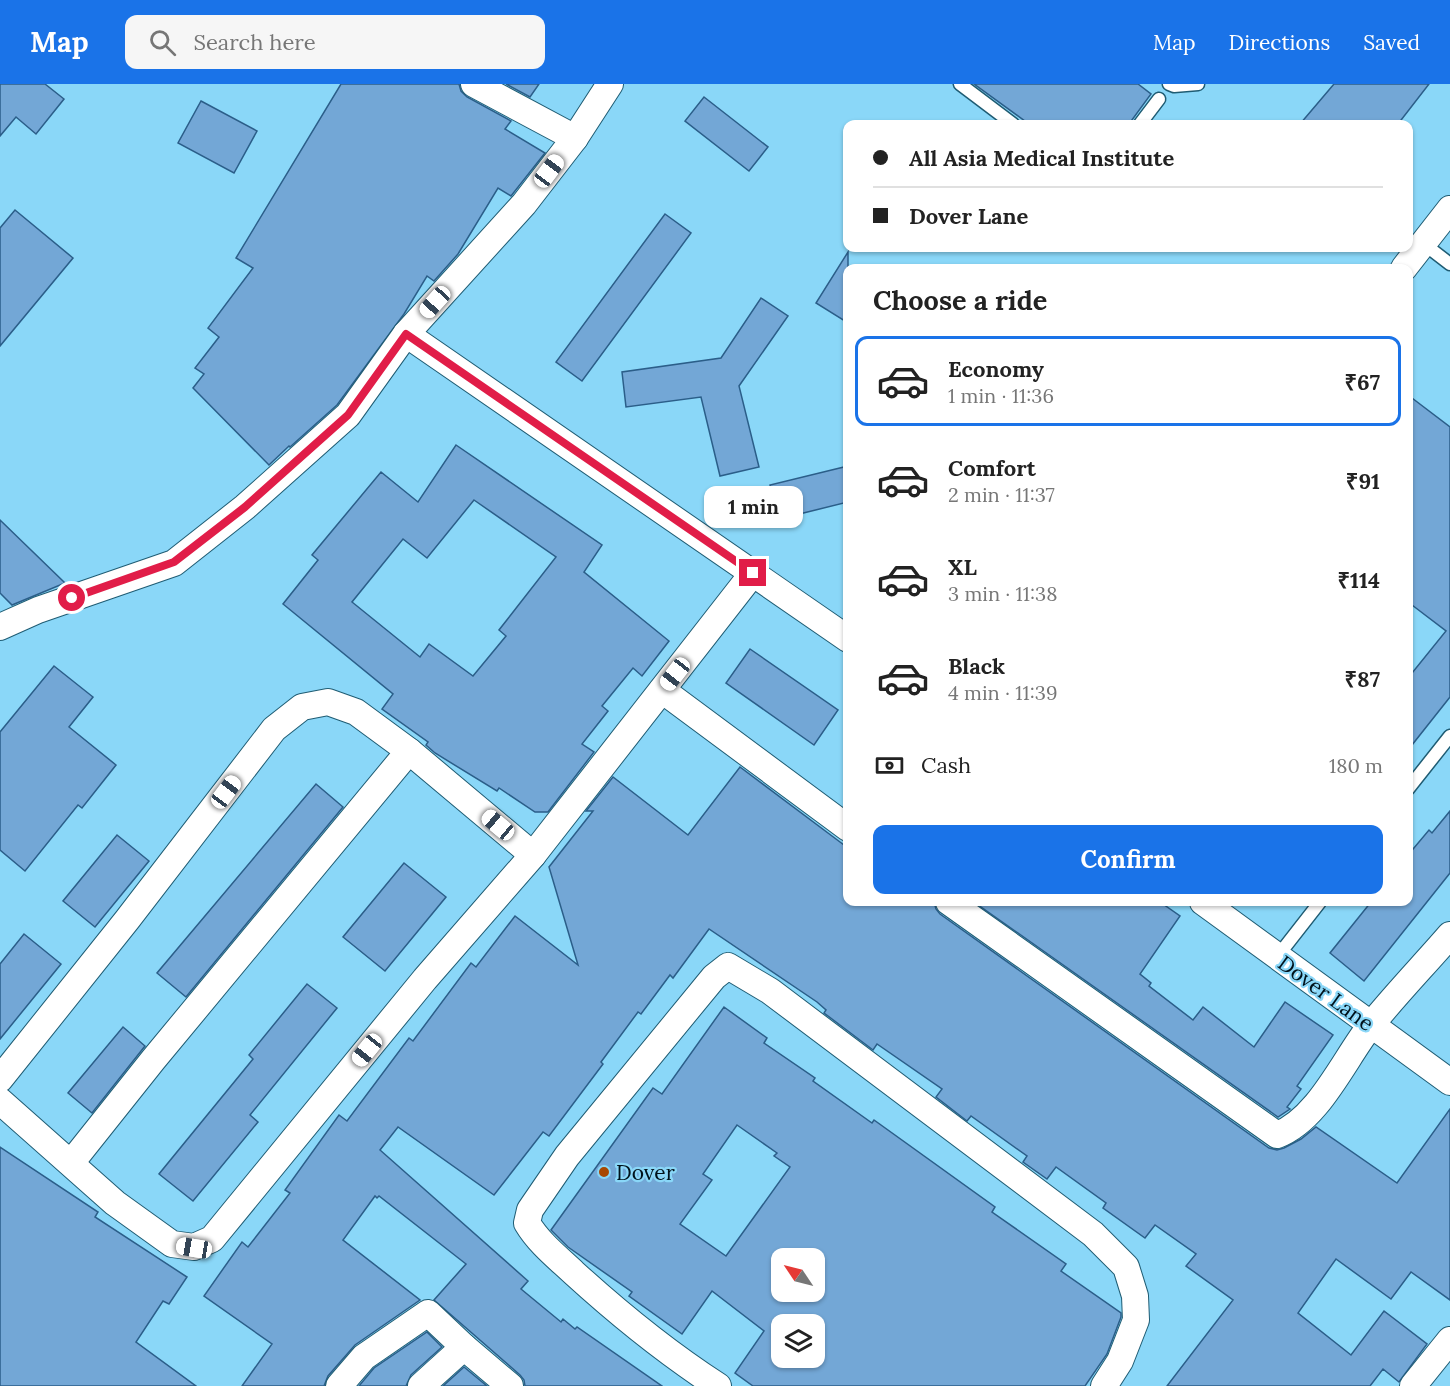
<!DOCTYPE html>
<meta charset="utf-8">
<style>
:root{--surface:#fff;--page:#f6f6f6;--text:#222;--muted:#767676;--line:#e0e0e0;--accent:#1a73e8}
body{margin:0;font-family:Lora,serif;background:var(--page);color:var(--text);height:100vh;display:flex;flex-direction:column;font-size:22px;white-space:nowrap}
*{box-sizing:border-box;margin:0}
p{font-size:20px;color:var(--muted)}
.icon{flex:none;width:33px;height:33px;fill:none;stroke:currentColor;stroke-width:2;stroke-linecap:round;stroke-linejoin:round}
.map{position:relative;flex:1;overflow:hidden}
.sheet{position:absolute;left:843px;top:180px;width:570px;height:642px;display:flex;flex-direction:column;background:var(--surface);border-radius:12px;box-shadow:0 2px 4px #0004}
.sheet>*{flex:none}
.hud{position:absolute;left:843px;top:36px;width:570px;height:132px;border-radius:12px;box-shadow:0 2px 4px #0004;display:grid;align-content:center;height:132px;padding:0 30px;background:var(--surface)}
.needle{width:39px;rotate:305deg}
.tools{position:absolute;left:771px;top:1164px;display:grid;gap:12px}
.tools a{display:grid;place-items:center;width:54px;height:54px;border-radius:12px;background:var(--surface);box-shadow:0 2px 4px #0004;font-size:30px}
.end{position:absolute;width:27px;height:27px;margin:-14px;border:8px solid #e11d48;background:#fff;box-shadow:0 0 0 3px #fff}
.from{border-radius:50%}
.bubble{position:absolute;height:42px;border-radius:12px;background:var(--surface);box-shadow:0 2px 4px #0004;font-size:20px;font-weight:700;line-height:42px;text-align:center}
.car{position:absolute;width:18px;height:36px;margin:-18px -9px;border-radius:8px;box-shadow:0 0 4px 2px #0007;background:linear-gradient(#fff 24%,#345 0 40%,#fff 0 76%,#345 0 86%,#fff 0)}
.hud b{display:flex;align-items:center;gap:21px;height:57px;font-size:22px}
.hud b+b{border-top:2px solid var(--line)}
.hud i{width:15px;height:15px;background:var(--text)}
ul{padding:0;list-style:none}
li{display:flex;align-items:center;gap:18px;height:90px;margin:0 12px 9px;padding:0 18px;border:3px solid transparent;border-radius:12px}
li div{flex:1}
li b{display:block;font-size:22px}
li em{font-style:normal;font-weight:700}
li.selected{border-color:var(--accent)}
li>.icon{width:54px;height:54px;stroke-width:1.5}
h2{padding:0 30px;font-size:27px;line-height:72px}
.pay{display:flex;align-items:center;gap:15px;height:66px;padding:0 30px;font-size:22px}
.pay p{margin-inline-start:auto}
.button{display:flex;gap:12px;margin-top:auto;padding:12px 30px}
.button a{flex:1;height:69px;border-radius:12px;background:var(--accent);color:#fff;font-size:24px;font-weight:700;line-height:69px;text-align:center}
header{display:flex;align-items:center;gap:36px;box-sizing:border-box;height:84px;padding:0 30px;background:var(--accent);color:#fff}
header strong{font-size:28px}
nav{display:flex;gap:33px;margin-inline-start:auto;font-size:21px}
.search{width:420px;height:54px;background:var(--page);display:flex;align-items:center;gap:15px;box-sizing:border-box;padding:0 21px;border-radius:12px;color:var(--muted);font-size:22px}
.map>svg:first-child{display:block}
.building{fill:#73a7d6;stroke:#2b5e89;stroke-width:1.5;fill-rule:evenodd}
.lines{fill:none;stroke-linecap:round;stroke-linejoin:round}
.service-casing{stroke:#1f5c73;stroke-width:15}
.minor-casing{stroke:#1f5c73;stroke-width:28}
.service{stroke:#fff;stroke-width:12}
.minor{stroke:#fff;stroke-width:26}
.route{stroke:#e11d48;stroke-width:8}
.poi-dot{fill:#a84701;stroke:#8ad7f8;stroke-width:2}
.labels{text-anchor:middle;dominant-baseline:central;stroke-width:4.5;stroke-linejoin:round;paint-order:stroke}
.street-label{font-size:21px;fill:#00121b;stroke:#8ad7f8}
.poi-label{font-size:21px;fill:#00121b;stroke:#8ad7f8;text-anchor:start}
</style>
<header>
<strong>Map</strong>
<div class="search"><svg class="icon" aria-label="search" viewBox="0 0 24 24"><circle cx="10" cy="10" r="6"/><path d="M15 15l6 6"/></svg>Search here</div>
<nav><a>Map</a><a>Directions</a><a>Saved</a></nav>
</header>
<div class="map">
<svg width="1450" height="1302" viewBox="0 0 1450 1302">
<rect width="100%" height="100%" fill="#8ad7f8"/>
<g class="building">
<polygon points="0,0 45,0 64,15 36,50 16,33 0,52"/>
<polygon points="341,0 459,0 461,7 467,13 511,37 505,45 545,69 511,112 498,104 458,170 434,197 427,192 404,230 337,321 290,363 289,362 269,381 193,304 204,290 195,284 219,253 208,244 253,184 236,174"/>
<polygon points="506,0 539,0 530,13"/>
<polygon points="974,0 1138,0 1151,10 1129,40 1029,40"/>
<polygon points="1334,0 1429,0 1398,40 1300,40"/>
<polygon points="704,13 768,63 749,87 685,37"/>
<polygon points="201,17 257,47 234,89 178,59"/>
<polygon points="15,126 73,174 0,262 0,144"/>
<polygon points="665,130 691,149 582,297 556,278"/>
<polygon points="848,168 848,239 816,219"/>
<polygon points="761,214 788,232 739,302 759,383 720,392 701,313 626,323 622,288 721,274"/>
<polygon points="1408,311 1450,343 1450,613 1408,666 1408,594 1446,547 1408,518"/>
<path d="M456,361L602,461L584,488L669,557L642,592L633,584L602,622L608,627L582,660L594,668L548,728H535L499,704L497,707L435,669L426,661L428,658L382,625L393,610L283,520L318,476L312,471L381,388L418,418ZM474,416L556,473L499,546L506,552L473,592L429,560L420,573L352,518L403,455L427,474Z"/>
<polygon points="848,382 848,418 779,435 770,401"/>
<polygon points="0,436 65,499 12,521 0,509"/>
<polygon points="750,565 838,626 814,661 726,599"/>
<polygon points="54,582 93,613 69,643 116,681 82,724 78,721 25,787 0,766 0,648"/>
<polygon points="740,683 848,764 848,818 934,818 936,825 940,830 1269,1064 1277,1066 1284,1064 1301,1055 1316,1043 1397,1099 1450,1025 1450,1216 1411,1188 1391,1215 1336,1175 1298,1229 1351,1271 1384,1227 1427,1260 1399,1298 1383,1285 1370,1302 1167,1302 1233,1216 1186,1182 1196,1170 1155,1141 1145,1154 1103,1124 1106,1119 1056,1083 1047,1095 1023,1078 1027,1072 971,1032 967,1037 936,1013 942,1005 877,960 873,966 824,929 826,926 817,918 709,845 673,894 670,891 641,930 638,928 601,978 603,980 549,1052 543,1048 494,1111 398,1043 380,1066 528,1197 521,1205 561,1238 563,1235 575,1245 577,1243 662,1302 525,1302 524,1296 520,1291 434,1216 466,1180 379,1112 377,1114 375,1112 343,1156 420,1216 355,1261 328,1292 324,1302 242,1302 272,1260 204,1212 242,1158 248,1163 290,1109 285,1106 339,1031 347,1037 409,954 413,957 471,879 476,883 515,832 578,881 549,783 593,727 586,727 613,693 688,751"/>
<polygon points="316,700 343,723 186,913 157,889"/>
<polygon points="1450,727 1450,789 1364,897 1330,869 1371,818 1408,818 1408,771 1429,746 1432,749"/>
<polygon points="117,751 149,777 95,843 63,817"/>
<polygon points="404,779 446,813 385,887 343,853"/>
<polygon points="974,818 1160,818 1180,832 1140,890 1151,899 1149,902 1193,936 1203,923 1254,963 1285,918 1333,951 1297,1002 1301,1005 1287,1023 1290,1025 1278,1033"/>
<polygon points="24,850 61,880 0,955 0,880"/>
<polygon points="307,900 337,924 250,1031 258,1038 193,1117 159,1090 253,975 249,971"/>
<path d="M724,923L767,954L764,959L815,994L813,997L872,1039L874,1036L995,1123L992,1128L1066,1180L1061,1187L1121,1229V1233L1107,1270L1085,1302H753L735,1289L764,1247L712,1207L682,1250L629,1212L632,1208L568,1163L551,1146L653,1004L662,1010ZM737,1041L777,1069L774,1072L790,1083L726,1172L680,1140L712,1096L703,1090ZM782,1174H814V1208H782ZM782,1240H814V1274H782Z"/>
<polygon points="123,943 145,962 92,1029 68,1009"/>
<polygon points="0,1063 98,1128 95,1133 187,1193 169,1220 163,1217 136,1258 196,1302 0,1302"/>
<polygon points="427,1248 442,1263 411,1291 406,1302 359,1302 374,1284"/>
<polygon points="464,1283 487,1302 443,1302"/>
</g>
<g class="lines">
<g class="service-casing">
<g id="service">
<polyline points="960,0 1013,40"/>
<polyline points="1169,0 1174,2 1198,0"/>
<polyline points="1140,40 1159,15"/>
<polyline points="1424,160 1450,180"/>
<polyline points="1408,705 1450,652"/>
<polyline points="1277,873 1320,818"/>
</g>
</g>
<g class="minor-casing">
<g id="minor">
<polyline points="474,0 575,54"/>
<polyline points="1404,184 1450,125"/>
<polyline points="406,250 848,555"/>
<polyline points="0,543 38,526 174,479 245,423 348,331 406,250 524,120 575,54 610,0"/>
<polyline points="662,606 848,744"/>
<path d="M949,818L1277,1051C1319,1035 1344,975 1371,941C1396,910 1424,881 1450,851"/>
<polyline points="1203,818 1450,998"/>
<polyline points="0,995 127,836 274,645 302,623 328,618 356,628 409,667 533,771"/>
<polyline points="0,1017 115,1119 172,1160 194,1163 212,1155 425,895 533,771 753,489"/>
<polyline points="71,1079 153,976 409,667"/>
<polyline points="339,1302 364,1273 428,1229 464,1263 510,1302"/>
<polyline points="421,1302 464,1263"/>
<path d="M718,1302C667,1269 619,1230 574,1189C557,1173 539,1159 527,1139L530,1126L567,1072L714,893L728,882L770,907L1093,1150L1126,1183L1135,1212L1136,1236L1120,1277L1104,1302"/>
<polyline points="1413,1302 1450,1256"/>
</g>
</g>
<use href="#service" class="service"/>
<use href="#minor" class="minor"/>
</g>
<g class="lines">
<polyline class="route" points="72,514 174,478 245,423 348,331 406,250 753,489"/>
</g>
<circle class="poi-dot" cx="604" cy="1088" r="6"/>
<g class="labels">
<g class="street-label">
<text transform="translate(1326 909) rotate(36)">Dover Lane</text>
</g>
<g class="poi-label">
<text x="616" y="1088">Dover</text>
</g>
</g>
</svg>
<div class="tools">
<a><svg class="needle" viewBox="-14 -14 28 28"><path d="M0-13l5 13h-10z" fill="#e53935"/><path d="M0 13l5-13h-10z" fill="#767676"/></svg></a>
<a><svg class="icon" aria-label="layers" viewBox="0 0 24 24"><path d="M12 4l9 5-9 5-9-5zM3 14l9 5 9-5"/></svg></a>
</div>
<i class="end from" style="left:72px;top:514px"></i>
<i class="end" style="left:753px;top:489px"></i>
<div class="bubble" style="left:704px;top:402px;width:99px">1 min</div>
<i class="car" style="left:549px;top:87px;rotate:37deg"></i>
<i class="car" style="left:435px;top:218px;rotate:222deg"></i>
<i class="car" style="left:675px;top:590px;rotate:218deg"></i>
<i class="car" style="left:226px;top:708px;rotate:37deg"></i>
<i class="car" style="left:498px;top:741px;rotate:310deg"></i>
<i class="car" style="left:367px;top:966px;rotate:219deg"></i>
<i class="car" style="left:194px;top:1164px;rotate:279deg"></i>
<div class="hud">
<b><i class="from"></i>All Asia Medical Institute</b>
<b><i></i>Dover Lane</b>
</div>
<section class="sheet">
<h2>Choose a ride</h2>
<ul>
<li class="selected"><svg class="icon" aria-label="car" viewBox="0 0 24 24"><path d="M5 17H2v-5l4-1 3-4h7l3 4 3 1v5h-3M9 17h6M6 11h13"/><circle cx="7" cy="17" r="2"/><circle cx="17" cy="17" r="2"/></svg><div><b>Economy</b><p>1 min · 11:36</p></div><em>₹67</em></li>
<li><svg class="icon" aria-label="car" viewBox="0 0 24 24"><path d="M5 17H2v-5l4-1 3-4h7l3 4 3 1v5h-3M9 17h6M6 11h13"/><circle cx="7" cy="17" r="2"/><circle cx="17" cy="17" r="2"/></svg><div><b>Comfort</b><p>2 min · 11:37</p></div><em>₹91</em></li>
<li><svg class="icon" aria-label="car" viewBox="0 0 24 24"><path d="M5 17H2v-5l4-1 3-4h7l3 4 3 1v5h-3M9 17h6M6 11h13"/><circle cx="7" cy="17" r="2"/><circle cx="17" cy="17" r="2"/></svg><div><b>XL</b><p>3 min · 11:38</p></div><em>₹114</em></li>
<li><svg class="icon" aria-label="car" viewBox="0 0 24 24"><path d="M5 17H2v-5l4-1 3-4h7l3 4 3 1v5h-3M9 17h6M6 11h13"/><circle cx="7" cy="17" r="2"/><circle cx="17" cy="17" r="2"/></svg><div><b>Black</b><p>4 min · 11:39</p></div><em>₹87</em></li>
</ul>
<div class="pay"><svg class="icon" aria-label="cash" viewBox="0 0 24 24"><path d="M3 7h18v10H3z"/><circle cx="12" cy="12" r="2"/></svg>Cash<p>180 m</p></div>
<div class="button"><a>Confirm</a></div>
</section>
</div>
